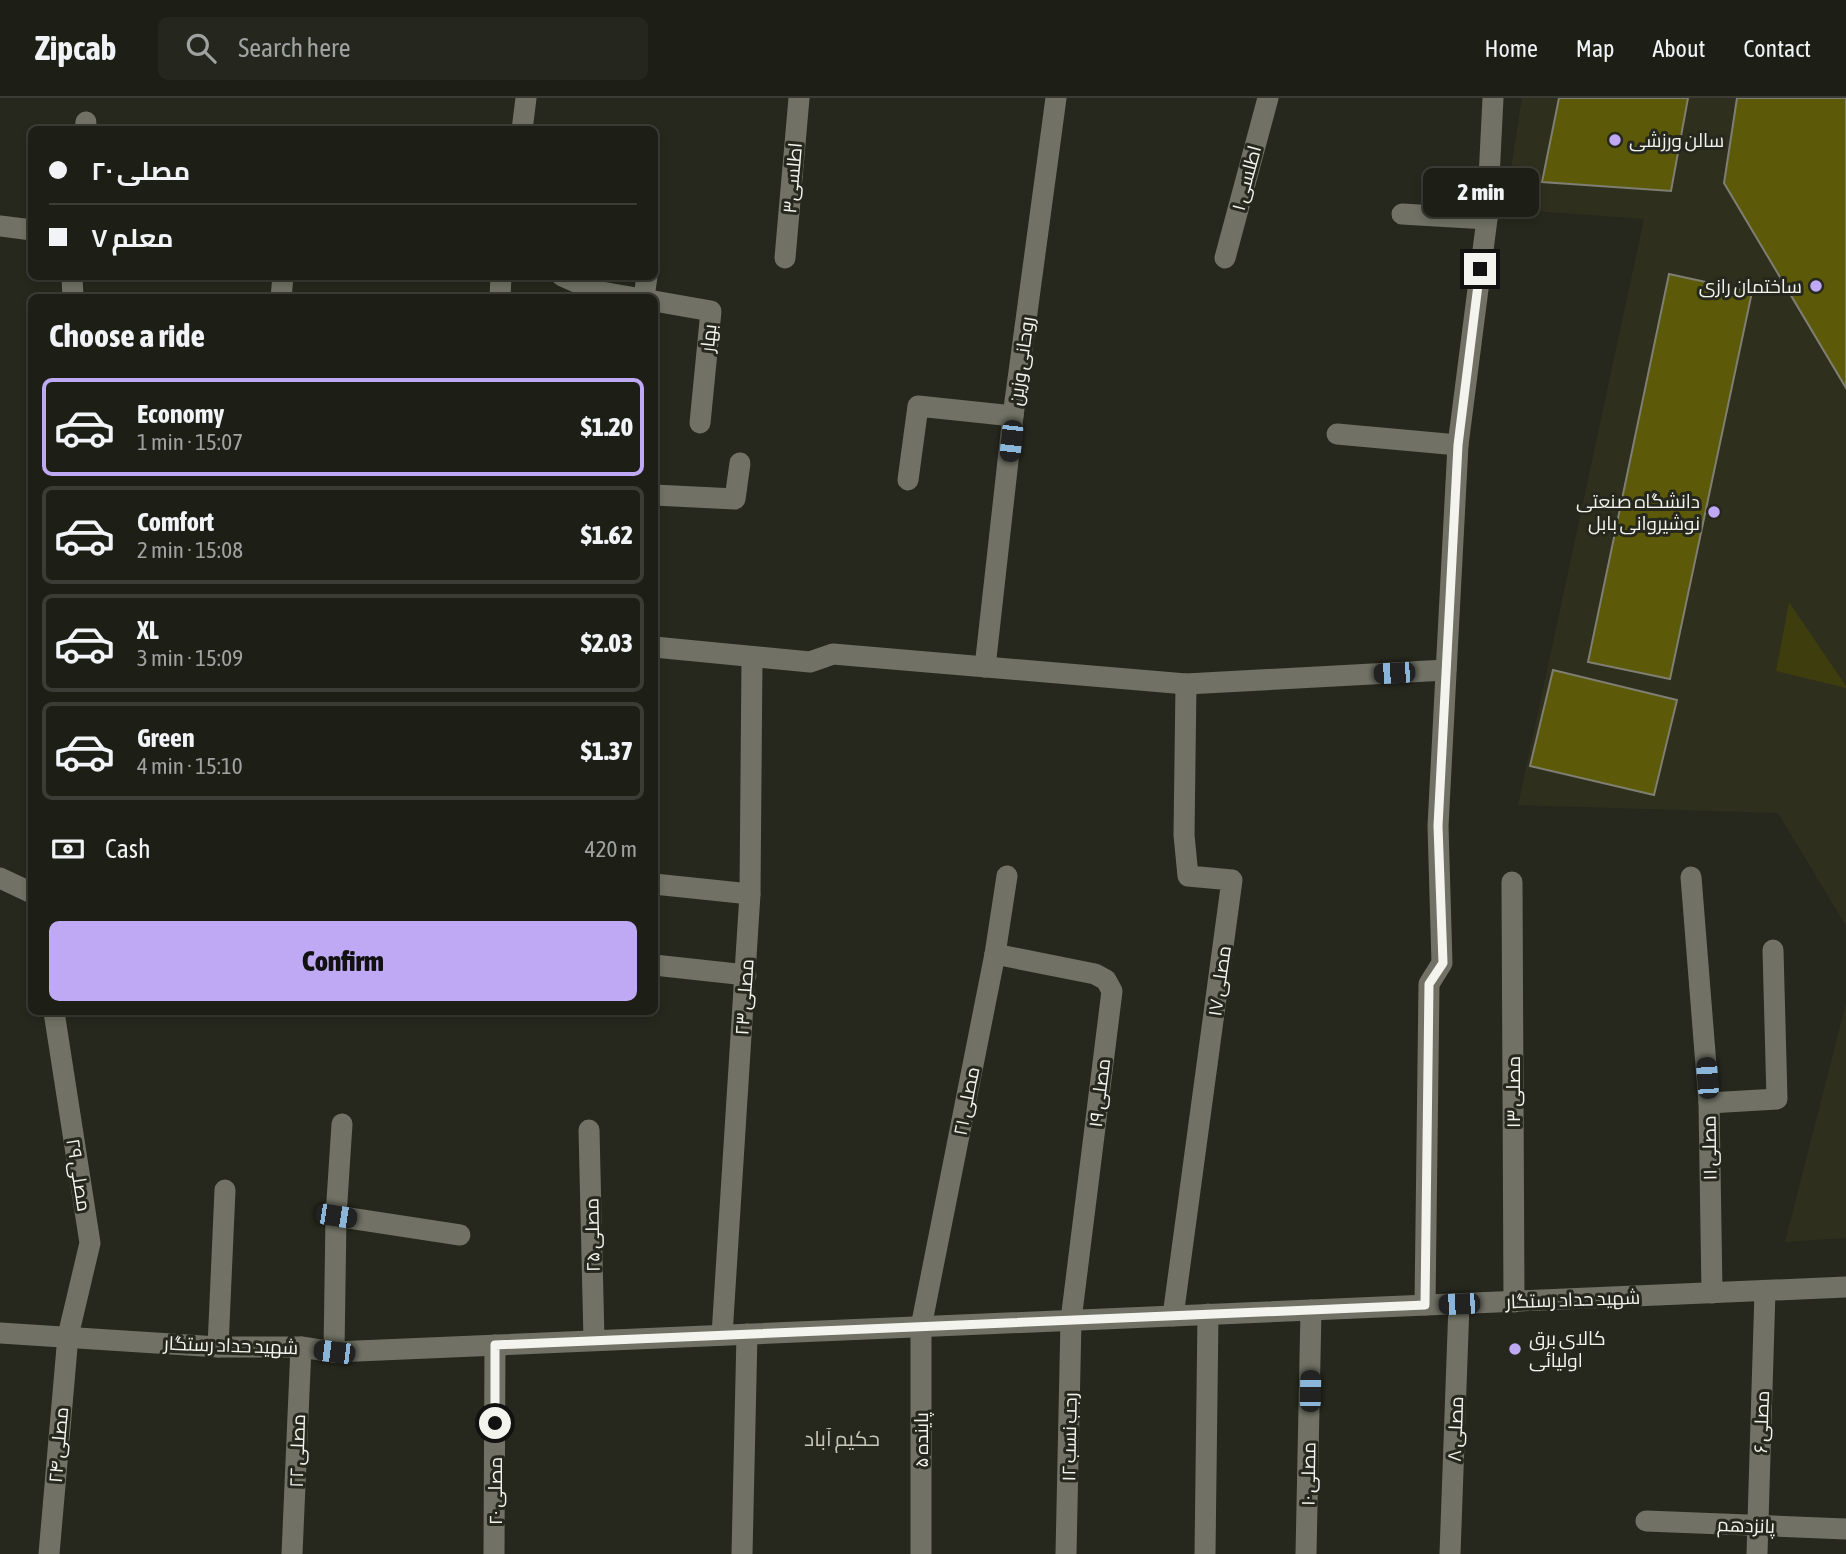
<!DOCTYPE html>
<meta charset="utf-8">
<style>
:root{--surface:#1d1e16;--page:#25271f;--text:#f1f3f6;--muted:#a0a2a1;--line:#3b3c35;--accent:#bfa9f4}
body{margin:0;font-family:"Asap Condensed",Cairo,sans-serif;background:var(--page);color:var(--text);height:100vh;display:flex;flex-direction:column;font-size:26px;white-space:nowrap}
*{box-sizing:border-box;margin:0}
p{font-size:23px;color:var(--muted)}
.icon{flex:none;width:38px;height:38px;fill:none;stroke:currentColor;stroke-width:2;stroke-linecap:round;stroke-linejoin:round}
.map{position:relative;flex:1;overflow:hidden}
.details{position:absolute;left:28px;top:196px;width:630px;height:721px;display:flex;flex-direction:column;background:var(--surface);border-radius:10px;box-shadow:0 4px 10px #0003,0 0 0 2px var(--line)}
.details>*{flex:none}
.hud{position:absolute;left:28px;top:28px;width:630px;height:154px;border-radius:10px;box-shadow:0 4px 10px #0003,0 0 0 2px var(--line);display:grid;align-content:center;height:154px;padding:0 21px;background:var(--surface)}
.end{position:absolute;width:32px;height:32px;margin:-16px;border:9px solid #f3f4ed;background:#111;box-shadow:0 0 0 4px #111}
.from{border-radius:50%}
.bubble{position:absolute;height:49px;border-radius:10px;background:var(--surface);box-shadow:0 4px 10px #0003,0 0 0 2px var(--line);font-size:23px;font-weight:800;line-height:49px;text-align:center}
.car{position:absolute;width:21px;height:42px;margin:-21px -10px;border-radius:9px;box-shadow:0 0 5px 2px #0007;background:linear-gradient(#222 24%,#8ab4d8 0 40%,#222 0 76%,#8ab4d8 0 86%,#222 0)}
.hud b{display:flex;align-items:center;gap:24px;height:66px;font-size:26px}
.hud b+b{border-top:2px solid var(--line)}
.hud i{width:18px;height:18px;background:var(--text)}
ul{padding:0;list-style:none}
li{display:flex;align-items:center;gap:21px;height:98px;margin:0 14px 10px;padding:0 7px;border:4px solid var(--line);border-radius:10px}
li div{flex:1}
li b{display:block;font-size:26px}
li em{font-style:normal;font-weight:800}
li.on{border-color:var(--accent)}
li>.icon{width:63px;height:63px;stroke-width:1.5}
h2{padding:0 21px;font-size:32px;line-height:84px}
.pay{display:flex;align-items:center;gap:18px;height:77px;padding:0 21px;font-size:26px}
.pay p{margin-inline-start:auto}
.primary-button{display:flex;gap:14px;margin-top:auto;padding:14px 21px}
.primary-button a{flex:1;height:80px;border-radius:10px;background:var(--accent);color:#111;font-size:28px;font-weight:800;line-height:80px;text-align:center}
header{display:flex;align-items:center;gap:42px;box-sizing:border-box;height:98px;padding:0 35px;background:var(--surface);border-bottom:2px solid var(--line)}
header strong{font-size:33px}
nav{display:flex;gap:38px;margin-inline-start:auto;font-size:24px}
.search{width:490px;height:63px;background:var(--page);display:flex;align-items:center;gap:18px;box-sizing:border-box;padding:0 24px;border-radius:10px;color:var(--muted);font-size:26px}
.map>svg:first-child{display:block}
.built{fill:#2f2f1e}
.green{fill:#3d3d0e}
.building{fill:#5c5a08;stroke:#7e7f72;stroke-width:2}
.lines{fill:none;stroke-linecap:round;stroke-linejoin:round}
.street{stroke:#717265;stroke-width:21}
.secondary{stroke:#717265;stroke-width:21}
.route{stroke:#f3f4ed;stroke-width:9}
.poi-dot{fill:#bfa9f4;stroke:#27281d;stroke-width:2.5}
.labels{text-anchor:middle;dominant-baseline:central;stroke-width:6;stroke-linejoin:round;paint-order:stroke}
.poi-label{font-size:19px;fill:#f3f4ed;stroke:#27281d;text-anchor:start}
.street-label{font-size:19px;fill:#f3f4ed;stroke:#27281d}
.neighbourhood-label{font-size:21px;fill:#c5c5b8;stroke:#27281d}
</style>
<header>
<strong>Zipcab</strong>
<div class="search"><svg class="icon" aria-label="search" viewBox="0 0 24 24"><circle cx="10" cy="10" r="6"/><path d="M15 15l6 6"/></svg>Search here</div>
<nav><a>Home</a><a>Map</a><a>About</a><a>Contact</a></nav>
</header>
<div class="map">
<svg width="1846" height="1456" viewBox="0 0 1846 1456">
<rect width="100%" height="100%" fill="#27281d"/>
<g class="built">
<polygon points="1522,0 1846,0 1846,828 1778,715 1518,707 1644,121 1522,112 1508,90"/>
<polygon points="1846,905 1846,1140 1785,1144"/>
</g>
<polygon class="green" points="1789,504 1846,588 1846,590 1776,573"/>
<g class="building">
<polygon points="1559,0 1688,0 1671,93 1542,84"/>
<polygon points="1737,0 1846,0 1846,290 1724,85"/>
<polygon points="1669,176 1752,194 1670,581 1588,564"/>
<polygon points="1553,572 1677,602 1654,697 1530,668"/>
</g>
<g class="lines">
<g class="street">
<polyline points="85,32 86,24"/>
<polyline points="522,32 526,0"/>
<polyline points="1402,116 1487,121"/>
<polyline points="0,128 32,132"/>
<polyline points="785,160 799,0"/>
<polyline points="1225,160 1268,0"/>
<polyline points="72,178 73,200"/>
<polyline points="562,178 596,193 636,200"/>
<polyline points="281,200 283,178"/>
<polyline points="500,200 501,178"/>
<polyline points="644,200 647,178"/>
<polyline points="654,203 711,213 700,325"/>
<polyline points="1337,336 1458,347"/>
<polyline points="908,382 918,308 1013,318"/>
<polyline points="654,397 735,401 740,365"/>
<polyline points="654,549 810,564 833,556 1186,586 1446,572"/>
<polyline points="985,569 1013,318 1056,0"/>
<polyline points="1691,779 1709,1005 1712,1195"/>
<polyline points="0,780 32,795"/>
<polyline points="1512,784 1514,1204"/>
<polyline points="654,786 750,796"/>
<polyline points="995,856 1095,876 1106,882 1112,893 1071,1222 1066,1456"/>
<polyline points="654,867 746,877"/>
<polyline points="1709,1005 1777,1001 1773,852"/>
<polyline points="589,1032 594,1242"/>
<polyline points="336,1118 460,1137"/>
<polyline points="1425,1207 1429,886 1442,865 1438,728 1458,347 1487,121 1493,0"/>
<polyline points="1173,1218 1232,782 1188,778 1184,737 1186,586"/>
<polyline points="722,1237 750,796 752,560"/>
<polyline points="218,1249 225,1092"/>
<polyline points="334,1254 336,1118 342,1026"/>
<polyline points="1646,1423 1846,1431"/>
<polyline points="49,1456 68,1238 90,1145 54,914"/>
<polyline points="292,1456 301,1249"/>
<polyline points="494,1456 495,1247"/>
<polyline points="742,1456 747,1236"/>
<polyline points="921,1456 921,1229 995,856 1007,778"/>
<polyline points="1205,1456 1208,1216"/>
<polyline points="1306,1456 1311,1212"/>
<polyline points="1450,1456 1459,1206"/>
<polyline points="1757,1456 1765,1193"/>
</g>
<polyline class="secondary" points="0,1235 218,1249 301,1249 334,1254 1846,1189"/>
</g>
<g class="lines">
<polyline class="route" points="495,1325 495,1247 1425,1207 1429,886 1443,865 1438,728 1458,347 1480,171"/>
</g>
<g class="poi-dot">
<circle cx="1615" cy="42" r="7"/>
<circle cx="1816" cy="188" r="7"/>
<circle cx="1714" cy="414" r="7"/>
<circle cx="1515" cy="1251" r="7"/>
</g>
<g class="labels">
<g class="poi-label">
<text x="1629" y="42">سالن ورزشی</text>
<text x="1802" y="188" text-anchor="end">ساختمان رازی</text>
<text x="1700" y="403" text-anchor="end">دانشگاه صنعتی<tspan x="1700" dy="22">نوشیروانی بابل</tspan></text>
<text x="1529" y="1240">کالای برق<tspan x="1529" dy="22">اولیائی</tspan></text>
</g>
<g class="street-label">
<text transform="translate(792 80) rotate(-85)">اطلسی۳</text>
<text transform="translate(1246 80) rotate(-75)">اطلسی ۱</text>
<text transform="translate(708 240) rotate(-84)">بهار</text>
<text transform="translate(1021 263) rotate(-82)">روحانی وزین</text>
<text transform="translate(1219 883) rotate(-82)">مصلی ۱۷</text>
<text transform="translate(744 899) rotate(-86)">مصلی ۲۳</text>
<text transform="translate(1513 994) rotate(-90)">مصلی ۱۳</text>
<text transform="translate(1099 995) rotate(-83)">مصلی ۱۹</text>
<text transform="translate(966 1003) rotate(-79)">مصلی ۲۱</text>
<text transform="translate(1709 1050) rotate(-91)">مصلی ۱۱</text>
<text transform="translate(79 1077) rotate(81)">مصلی ۲۹</text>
<text transform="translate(592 1137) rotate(-91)">مصلی ۲۵</text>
<text transform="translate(1573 1201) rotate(-2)">شهید حداد رستگار</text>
<text transform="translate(231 1247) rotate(2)">شهید حداد رستگار</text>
<text transform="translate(1761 1324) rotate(-88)">مصلی ۶</text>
<text transform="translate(1455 1331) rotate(-88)">مصلی ۸</text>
<text transform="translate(1069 1339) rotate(-89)">رجب نسب ۱۲</text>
<text transform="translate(921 1342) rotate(-90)">پاینده ۵</text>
<text transform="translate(58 1347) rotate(-85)">مصلی ۲۴</text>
<text transform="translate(297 1353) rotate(-88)">مصلی ۲۲</text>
<text transform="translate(1308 1376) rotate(-89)">مصلی ۱۰</text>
<text transform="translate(495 1393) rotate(-90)">مصلی ۲۰</text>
<text transform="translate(1746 1427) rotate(2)">پانزدهم</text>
</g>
<g class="neighbourhood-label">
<text x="842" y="1340">حکیم آباد</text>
</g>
</g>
</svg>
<i class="end from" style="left:495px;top:1325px"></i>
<i class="end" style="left:1480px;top:171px"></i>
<div class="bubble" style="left:1423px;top:70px;width:116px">2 min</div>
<i class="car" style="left:1011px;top:343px;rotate:186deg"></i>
<i class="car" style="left:1394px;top:575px;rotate:267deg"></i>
<i class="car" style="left:1707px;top:980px;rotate:356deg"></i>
<i class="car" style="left:336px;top:1118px;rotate:99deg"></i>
<i class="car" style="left:1459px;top:1206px;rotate:268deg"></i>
<i class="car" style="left:334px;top:1254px;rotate:277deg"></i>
<i class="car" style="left:1310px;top:1293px;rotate:1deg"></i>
<div class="hud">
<b><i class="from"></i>مصلی ۲۰</b>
<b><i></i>معلم ۷</b>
</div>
<section class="details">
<h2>Choose a ride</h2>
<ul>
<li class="on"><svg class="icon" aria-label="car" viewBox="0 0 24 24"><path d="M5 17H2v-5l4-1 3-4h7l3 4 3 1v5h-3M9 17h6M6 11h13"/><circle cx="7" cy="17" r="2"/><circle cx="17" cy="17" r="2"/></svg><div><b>Economy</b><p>1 min · 15:07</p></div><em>$1.20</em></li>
<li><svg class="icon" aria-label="car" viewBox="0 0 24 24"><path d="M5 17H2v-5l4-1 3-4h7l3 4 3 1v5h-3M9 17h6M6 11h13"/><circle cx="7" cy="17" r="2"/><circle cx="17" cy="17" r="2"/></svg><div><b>Comfort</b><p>2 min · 15:08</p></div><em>$1.62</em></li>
<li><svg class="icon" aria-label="car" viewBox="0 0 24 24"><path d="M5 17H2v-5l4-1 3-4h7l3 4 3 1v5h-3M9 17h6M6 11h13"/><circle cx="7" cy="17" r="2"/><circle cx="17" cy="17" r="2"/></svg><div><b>XL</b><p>3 min · 15:09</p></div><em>$2.03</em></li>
<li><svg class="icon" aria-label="car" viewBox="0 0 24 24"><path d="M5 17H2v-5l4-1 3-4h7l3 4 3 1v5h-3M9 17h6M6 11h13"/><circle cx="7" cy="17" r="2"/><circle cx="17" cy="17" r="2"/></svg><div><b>Green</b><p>4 min · 15:10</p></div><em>$1.37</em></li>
</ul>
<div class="pay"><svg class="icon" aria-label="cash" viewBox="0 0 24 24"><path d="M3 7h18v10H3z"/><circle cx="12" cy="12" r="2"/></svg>Cash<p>420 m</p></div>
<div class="primary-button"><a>Confirm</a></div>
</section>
</div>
